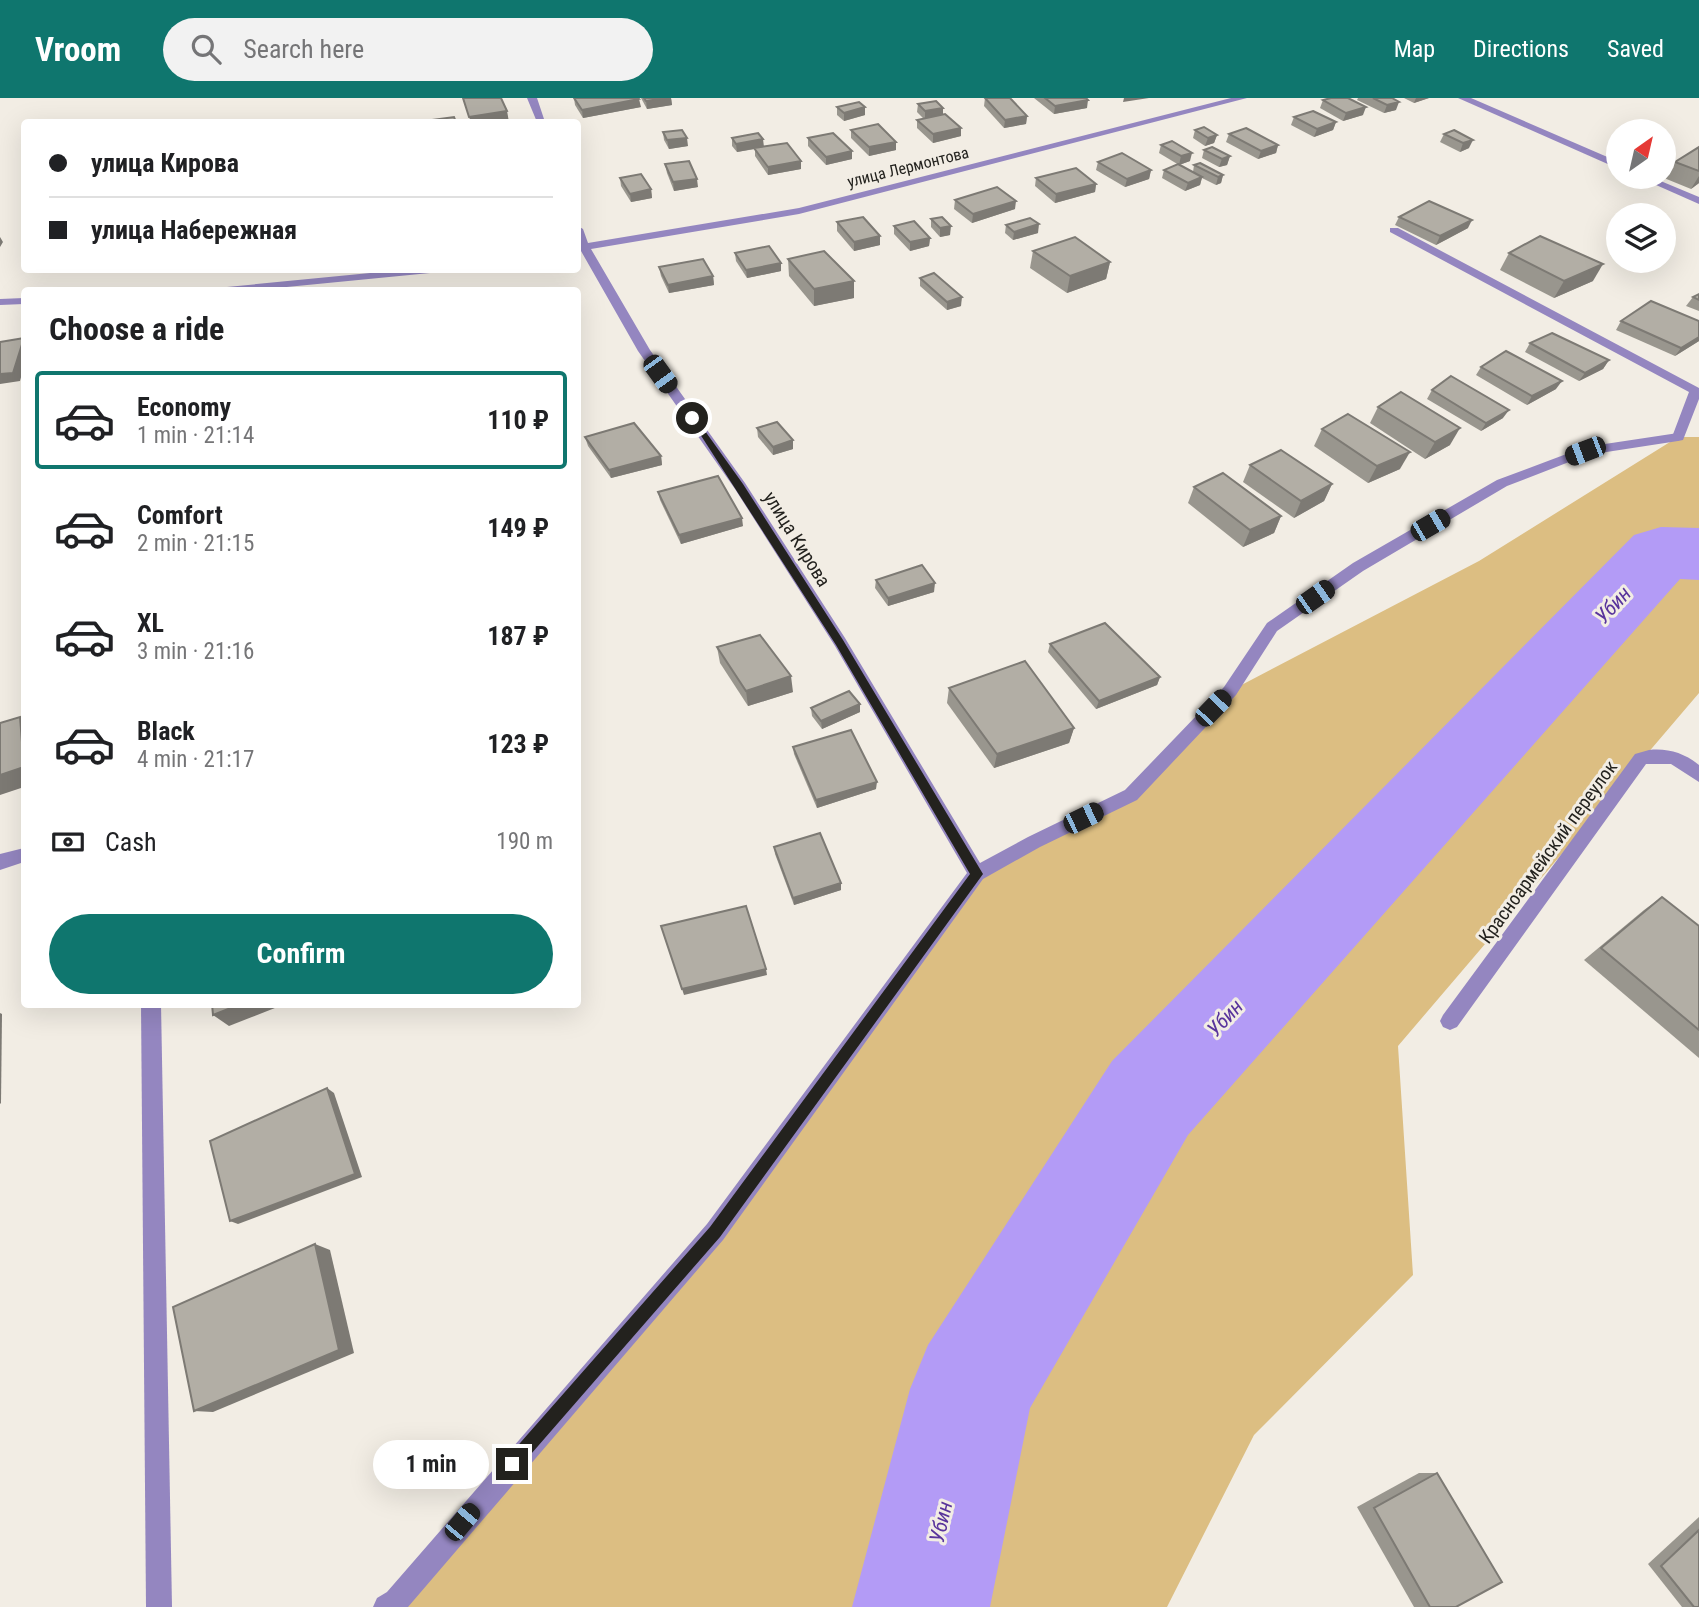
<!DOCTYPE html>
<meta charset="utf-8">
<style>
:root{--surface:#fff;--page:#f2f2f2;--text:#202124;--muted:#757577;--line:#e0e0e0;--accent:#0f766e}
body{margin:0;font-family:"Roboto Condensed",sans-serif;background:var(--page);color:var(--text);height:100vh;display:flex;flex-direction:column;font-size:26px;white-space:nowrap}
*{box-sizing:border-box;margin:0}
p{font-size:23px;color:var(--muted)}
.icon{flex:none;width:38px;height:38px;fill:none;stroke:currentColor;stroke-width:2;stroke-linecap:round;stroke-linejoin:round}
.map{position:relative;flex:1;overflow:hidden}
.panel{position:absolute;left:21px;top:189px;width:560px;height:721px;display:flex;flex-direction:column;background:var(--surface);border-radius:7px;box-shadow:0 7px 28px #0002}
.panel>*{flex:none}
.hud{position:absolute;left:21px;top:21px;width:560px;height:154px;border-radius:7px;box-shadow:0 7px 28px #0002;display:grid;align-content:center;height:154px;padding:0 28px;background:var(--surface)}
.needle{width:46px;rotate:34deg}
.fabs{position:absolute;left:1606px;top:21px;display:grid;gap:14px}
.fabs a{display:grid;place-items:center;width:70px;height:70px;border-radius:50%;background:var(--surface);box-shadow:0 7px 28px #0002;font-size:35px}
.end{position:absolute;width:32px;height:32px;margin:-16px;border:9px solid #23221e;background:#fff;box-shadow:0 0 0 4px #fff}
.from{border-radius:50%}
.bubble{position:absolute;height:49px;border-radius:24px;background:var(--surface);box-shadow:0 7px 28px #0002;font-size:23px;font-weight:700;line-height:49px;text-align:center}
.car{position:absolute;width:21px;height:42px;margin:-21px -10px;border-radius:9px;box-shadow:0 0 5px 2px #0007;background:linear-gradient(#222 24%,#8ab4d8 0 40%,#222 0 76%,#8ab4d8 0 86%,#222 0)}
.hud b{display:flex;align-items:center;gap:24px;height:66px;font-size:26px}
.hud b+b{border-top:2px solid var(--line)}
.hud i{width:18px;height:18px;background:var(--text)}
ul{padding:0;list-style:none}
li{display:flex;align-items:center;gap:21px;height:98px;margin:0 14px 10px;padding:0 14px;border:4px solid transparent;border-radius:7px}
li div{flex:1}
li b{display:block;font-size:26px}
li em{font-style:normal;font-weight:700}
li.active{border-color:var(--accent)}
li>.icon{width:63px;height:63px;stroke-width:1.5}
h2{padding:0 28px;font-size:32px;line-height:84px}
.pay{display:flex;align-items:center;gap:18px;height:77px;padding:0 28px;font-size:26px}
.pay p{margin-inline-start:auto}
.button{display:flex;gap:14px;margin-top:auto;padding:14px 28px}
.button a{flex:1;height:80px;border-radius:42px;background:var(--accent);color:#fff;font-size:28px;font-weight:700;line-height:80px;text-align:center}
header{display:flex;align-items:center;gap:42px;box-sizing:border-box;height:98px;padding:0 35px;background:var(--accent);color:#fff}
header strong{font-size:33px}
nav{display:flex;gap:38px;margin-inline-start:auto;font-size:24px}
.search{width:490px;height:63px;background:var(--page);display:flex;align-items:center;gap:18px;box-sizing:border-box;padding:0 24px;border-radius:38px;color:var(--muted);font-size:26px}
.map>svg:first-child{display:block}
.green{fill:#dcbe82}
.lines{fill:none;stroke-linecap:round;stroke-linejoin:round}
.river{fill:#b39bf6;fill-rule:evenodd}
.service{fill:#9486c0;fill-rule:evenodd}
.minor{fill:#9486c0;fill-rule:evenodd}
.wall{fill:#99968e}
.shaded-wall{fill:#7d7a74}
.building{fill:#b2aea5;stroke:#7d7a74;stroke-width:2}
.route{fill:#23221e}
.labels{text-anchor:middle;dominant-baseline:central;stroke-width:6;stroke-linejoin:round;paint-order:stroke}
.far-street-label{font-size:16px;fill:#23221e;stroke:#f2ede4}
.street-label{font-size:19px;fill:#23221e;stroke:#f2ede4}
.water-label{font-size:21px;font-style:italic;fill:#59349c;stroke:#f2ede4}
</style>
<header>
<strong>Vroom</strong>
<div class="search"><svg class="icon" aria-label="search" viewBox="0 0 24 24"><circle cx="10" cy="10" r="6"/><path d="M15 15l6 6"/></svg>Search here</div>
<nav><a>Map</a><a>Directions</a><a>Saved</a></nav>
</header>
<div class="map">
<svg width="1699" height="1509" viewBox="0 0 1699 1509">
<rect width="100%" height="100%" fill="#f2ede4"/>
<polygon class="green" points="1678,339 1699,339 1699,595 1398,948 1413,1177 1254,1337 1167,1509 392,1509 826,983 977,776 1131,697 1230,593 1479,463"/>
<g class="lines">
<polygon class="river" points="1661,429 1699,430 1699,482 1680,481 1188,1037 1030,1310 990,1509 852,1509 910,1291 928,1247 1112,963 1634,437"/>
<g class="service">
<polygon points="1458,0 1471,0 1619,64 1619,71"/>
<polygon points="1638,79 1651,79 1699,99 1699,106"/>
<polygon points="1390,130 1398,130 1699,290 1699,301 1683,342 1678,343 1672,339 1689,294 1390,134"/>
<path d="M1649,652C1668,650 1684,655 1699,667V684L1671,666H1646L1457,929L1450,932L1443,929L1440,923L1443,917L1635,656Z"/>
<polygon points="24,750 24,764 0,772 0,756"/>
<polygon points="141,906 161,906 172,1509 146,1509"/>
</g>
<g class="minor">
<polygon points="527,0 537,0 545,24 537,24"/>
<polygon points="1231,0 1247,0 799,116 591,151 650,252 745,385 845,540 980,765 1028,739 1125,692 1224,589 1267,525 1353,465 1497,382 1585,349 1678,335 1684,339 1678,343 1587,357 1507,388 1363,473 1277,533 1236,597 1137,702 1040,749 983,781 723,1142 408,1509 373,1509 377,1500 387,1494 707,1126 967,775 835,548 735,391 638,253 581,153 578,153 578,128 583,131 588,145 799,110"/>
<polygon points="401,172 436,172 430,175 256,192 221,192 227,189"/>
<polygon points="24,200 24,206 0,207 0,201"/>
</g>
</g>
<g class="wall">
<polygon points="574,0 641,9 583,20 575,7"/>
<polygon points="641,0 671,0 672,7 647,11"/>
<polygon points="985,0 1027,18 1026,26 1004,30 984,8"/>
<polygon points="1034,0 1086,0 1087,10 1054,16"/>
<polygon points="1358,0 1392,0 1396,12 1384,15 1357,2"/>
<polygon points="1404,0 1429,0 1414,5"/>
<polygon points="1323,2 1363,17 1343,23 1320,10"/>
<polygon points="918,6 943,10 943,16 961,30 961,38 933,45 917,30 917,22 924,21 917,14"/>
<polygon points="837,9 865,9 865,17 844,23 837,17"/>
<polygon points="1294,19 1336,24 1333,32 1314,39 1291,27"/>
<polygon points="851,32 896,44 896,52 869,58 851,40"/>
<polygon points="1195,32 1217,37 1214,45 1205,48 1193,40"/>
<polygon points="1454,32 1469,50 1460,54 1440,44 1444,36"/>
<polygon points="663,34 688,48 669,51 664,42"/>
<polygon points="1229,36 1278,47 1276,55 1258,61 1226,44"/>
<polygon points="732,40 763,41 763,49 801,63 801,71 768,77 755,58 755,51 737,54 732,48"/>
<polygon points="808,40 852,61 826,67 808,48"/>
<polygon points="1161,47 1190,63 1179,67 1159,55"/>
<polygon points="1699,49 1699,85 1691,91 1664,80 1675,64"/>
<polygon points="1204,52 1230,58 1227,67 1219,69 1202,60"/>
<polygon points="1098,64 1151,72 1149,81 1125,89 1096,72"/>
<polygon points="665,66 698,89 674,93 667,75"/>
<polygon points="1194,67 1223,77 1221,85 1216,87 1202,80 1200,87 1185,93 1162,80 1164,72 1193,74"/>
<polygon points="620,80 651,91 652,100 631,104 621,88"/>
<polygon points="1036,80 1096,86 1095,94 1055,105 1035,88"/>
<polygon points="955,102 1015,111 972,125 954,111"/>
<polygon points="1399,119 1468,130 1436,147 1395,127"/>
<polygon points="931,121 950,137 940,139 931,129"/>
<polygon points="837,124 880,138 880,147 854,153 837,133"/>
<polygon points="1006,127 1038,135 1013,142 1005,135"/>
<polygon points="894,128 930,140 929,148 910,153 894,136"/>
<polygon points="1033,153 1110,164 1106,181 1067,195 1030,170"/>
<polygon points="735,155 781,165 781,173 747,180 736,163"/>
<polygon points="1509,155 1593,183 1554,200 1500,172"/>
<polygon points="788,161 854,200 814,208 789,178"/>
<polygon points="659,169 713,178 714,187 669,195 661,178"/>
<polygon points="920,180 961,208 947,212 920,188"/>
<polygon points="1699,196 1699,213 1686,208 1693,199"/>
<polygon points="1621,223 1699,243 1675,258 1616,232"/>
<polygon points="1530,245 1609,262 1603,271 1579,283 1525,254"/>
<polygon points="1481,269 1556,291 1527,307 1476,277"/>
<polygon points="1432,292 1503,320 1481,333 1427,301"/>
<polygon points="1378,309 1450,347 1425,361 1370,325"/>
<polygon points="757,330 793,351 773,357 758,339"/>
<polygon points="1322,331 1400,371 1368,385 1314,348"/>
<polygon points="585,339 661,358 662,367 611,380 588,348"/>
<polygon points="1250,367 1332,386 1324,403 1294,420 1243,384"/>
<polygon points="1194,389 1281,418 1274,435 1243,449 1188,405"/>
<polygon points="658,394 743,428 681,446 660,402"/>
<polygon points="876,482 934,494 888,508 875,490"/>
<polygon points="1050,546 1160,579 1157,587 1096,611 1048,554"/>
<polygon points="717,549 793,594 748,608 720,565"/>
<polygon points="949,590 1074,630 1069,645 994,670 947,605"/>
<polygon points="811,610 860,614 822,631 812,618"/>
<polygon points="793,649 876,691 817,710 794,656"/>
<polygon points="774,749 841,792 794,807 775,756"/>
<polygon points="1662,799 1699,828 1699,960 1584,862 1644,812"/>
<polygon points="1419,1375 1437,1375 1456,1509 1414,1509 1357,1409"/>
<polygon points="1699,1419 1699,1509 1682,1509 1648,1466"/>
</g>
<g class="shaded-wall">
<polygon points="666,0 671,0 672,7 647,11 646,3"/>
<polygon points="1124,0 1149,0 1123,4"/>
<polygon points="1416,0 1429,0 1414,5"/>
<polygon points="639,1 641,9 583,20 582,12"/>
<polygon points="1088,2 1087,10 1054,16 1055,8"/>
<polygon points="1399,4 1396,12 1384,15 1387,7"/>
<polygon points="865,9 865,17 844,23 844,15"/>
<polygon points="1366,9 1363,17 1343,23 1346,15"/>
<polygon points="943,10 943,18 925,21 925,13"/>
<polygon points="507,13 509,24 471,24 469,19"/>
<polygon points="1027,18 1026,26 1004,30 1005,22"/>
<polygon points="1336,24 1333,32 1314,39 1317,31"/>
<polygon points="961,30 961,38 933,45 933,36"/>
<polygon points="1217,37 1214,45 1205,48 1208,40"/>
<polygon points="687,40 688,48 669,51 667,42"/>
<polygon points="763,41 764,49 737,54 736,46"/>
<polygon points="1473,42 1469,50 1460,54 1463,45"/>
<polygon points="896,44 896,52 869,58 869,49"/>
<polygon points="1278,47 1276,55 1258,61 1261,53"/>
<polygon points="852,53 852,61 826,67 826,59"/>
<polygon points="1192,55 1190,63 1179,67 1181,58"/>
<polygon points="1230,58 1227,67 1219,69 1222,61"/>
<polygon points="801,63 801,71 768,77 768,69"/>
<polygon points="1151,72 1149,81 1125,89 1127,81"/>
<polygon points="1223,77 1221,85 1216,87 1218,79"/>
<polygon points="1699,78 1699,85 1691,91"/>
<polygon points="1202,79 1200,87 1185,93 1188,85"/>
<polygon points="697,81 698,89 674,93 673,84"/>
<polygon points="1096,86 1095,94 1055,105 1056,96"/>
<polygon points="651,91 652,100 631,104 630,96"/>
<polygon points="1016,103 1015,111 972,125 973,116"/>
<polygon points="1472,122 1468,130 1436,147 1440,138"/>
<polygon points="1039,126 1038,135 1013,142 1014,134"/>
<polygon points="951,128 950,137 940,139 940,130"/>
<polygon points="880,138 880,147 854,153 854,144"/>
<polygon points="0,139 3,144 0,149"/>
<polygon points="930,140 929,148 910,153 910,144"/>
<polygon points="1110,164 1106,181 1067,195 1070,178"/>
<polygon points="781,165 781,173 747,180 746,172"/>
<polygon points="1603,166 1593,183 1554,200 1564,183"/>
<polygon points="713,178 714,187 669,195 668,187"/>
<polygon points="854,183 854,200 814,208 814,191"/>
<polygon points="962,199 961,208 947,212 947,204"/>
<polygon points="1699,239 1699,243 1675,258 1681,250"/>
<polygon points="24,240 24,268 20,283 0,286 0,276"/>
<polygon points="1609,262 1603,271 1579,283 1585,275"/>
<polygon points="1562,283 1556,291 1527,307 1532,298"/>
<polygon points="1509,312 1503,320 1481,333 1486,325"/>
<polygon points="1460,330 1450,347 1425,361 1435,344"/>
<polygon points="793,342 793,351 773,357 773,349"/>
<polygon points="1410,354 1400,371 1368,385 1377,368"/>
<polygon points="661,358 662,367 611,380 609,372"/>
<polygon points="1332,386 1324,403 1294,420 1301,403"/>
<polygon points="1281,418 1274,435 1243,449 1250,432"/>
<polygon points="742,420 743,428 681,446 679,437"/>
<polygon points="935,485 934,494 888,508 888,500"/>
<polygon points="791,578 793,594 748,608 746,593"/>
<polygon points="1160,579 1157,587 1096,611 1099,603"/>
<polygon points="860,606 860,614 822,631 821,623"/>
<polygon points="20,619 24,623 24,667"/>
<polygon points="1074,630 1069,645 994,670 997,656"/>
<polygon points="24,669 24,689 0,697 0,677"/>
<polygon points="877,684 876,691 817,710 816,702"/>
<polygon points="841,785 841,792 794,807 793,800"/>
<polygon points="766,871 767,877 684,897 682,891"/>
<polygon points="241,906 285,906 229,928 213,917"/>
<polygon points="0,915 2,916 1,1005 0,1006"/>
<polygon points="327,990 334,995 362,1079 238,1126 230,1123"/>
<polygon points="315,1146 330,1152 354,1255 213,1314 194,1313"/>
</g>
<g class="building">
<polygon points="463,0 501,0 507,13 469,19"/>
<polygon points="574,0 638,0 639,1 582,12"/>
<polygon points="644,0 666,0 646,3"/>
<polygon points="985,0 1010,0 1027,18 1005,22"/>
<polygon points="1045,0 1086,0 1088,2 1055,8"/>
<polygon points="1331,0 1348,0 1366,9 1346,15 1323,2"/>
<polygon points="1373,0 1392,0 1399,4 1387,7"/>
<polygon points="936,3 943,10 925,13 918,6"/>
<polygon points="859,4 865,9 844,15 837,9"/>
<polygon points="1313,13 1336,24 1317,31 1294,19"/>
<polygon points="945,16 961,30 933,36 917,22"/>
<polygon points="454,19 456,24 417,24"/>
<polygon points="878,26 896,44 869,49 851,32"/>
<polygon points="1204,29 1217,37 1208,40 1195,32"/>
<polygon points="1246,30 1278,47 1261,53 1229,36"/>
<polygon points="682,32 687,40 667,42 663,34"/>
<polygon points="1454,32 1473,42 1463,45 1444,36"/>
<polygon points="758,35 763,41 736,46 732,40"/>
<polygon points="833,35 852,53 826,59 808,40"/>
<polygon points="1172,43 1192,55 1181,58 1161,47"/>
<polygon points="787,45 801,63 768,69 754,50"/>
<polygon points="1212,49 1230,58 1222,61 1204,52"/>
<polygon points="1699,49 1699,73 1675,64"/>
<polygon points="1122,55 1151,72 1127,81 1098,64"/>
<polygon points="689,63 697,81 673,84 665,66"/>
<polygon points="1200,65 1223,77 1218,79 1194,67"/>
<polygon points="1178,66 1202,79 1188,85 1164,72"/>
<polygon points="1076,70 1096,86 1056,96 1036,80"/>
<polygon points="641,76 651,91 630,96 620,80"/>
<polygon points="997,89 1016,103 973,116 955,102"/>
<polygon points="1429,103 1472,122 1440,138 1399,119"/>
<polygon points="863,119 880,138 854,144 837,124"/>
<polygon points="942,119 951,128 940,130 931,121"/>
<polygon points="1030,120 1039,126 1014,134 1006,127"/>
<polygon points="914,123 930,140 910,144 894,128"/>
<polygon points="1540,138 1603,166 1564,183 1509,155"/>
<polygon points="1075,139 1110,164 1070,178 1033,153"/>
<polygon points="769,148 781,165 746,172 735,155"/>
<polygon points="824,153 854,183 814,191 788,161"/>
<polygon points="703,161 713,178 668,187 659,169"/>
<polygon points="934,175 962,199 947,204 920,180"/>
<polygon points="1699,196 1699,202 1693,199"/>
<polygon points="1651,203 1699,223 1699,239 1681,250 1621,223"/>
<polygon points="1552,235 1609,262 1585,275 1530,245"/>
<polygon points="24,240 13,275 0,276 0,244"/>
<polygon points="1506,253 1562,283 1532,298 1481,269"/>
<polygon points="1451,278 1509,312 1486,325 1432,292"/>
<polygon points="1401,294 1460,330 1435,344 1378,309"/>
<polygon points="1348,316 1410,354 1377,368 1322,331"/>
<polygon points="777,324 793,342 773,349 757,330"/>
<polygon points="634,325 661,358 609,372 585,339"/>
<polygon points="1281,352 1332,386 1301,403 1250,367"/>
<polygon points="1223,375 1281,418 1250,432 1194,389"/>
<polygon points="718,378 742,420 679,437 658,394"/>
<polygon points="922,467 935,485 888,500 876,482"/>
<polygon points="1105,525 1160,579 1099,603 1050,546"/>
<polygon points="760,537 791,578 746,593 717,549"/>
<polygon points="1025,563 1074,630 997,656 949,590"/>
<polygon points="849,593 860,606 821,623 811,610"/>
<polygon points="20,619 24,669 0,677 0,625"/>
<polygon points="851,632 877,684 816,702 793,649"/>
<polygon points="820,735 841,785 793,800 774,749"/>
<polygon points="1662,799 1699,828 1699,932 1601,850"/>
<polygon points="746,808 766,871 682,891 661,828"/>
<polygon points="212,906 241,906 213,917"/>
<polygon points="327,990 355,1076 230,1123 210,1043"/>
<polygon points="315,1146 339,1252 194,1313 173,1209"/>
<polygon points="1437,1375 1502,1484 1456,1509 1430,1509 1374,1410"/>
<polygon points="1699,1432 1699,1509 1694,1509 1661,1468"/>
</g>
<polygon class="route" points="689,319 695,319 743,386 843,542 983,776 720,1139 518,1371 512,1374 507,1371 505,1366 507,1360 710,1129 970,776 836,547"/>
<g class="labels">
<g class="far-street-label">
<text transform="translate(908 69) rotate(-14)">улица Лермонтова</text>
</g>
<g class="street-label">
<text transform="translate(797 441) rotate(58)">улица Кирова</text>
<text transform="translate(1548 754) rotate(-54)">Красноармейский переулок</text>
</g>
<g class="water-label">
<text transform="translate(1613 507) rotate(-47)">Убин</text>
<text transform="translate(1225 920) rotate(-47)">Убин</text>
<text transform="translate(941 1424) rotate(-77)">Убин</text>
</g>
</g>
</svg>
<div class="fabs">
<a><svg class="needle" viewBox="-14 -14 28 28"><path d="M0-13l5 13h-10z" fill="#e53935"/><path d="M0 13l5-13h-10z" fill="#757577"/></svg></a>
<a><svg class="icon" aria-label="layers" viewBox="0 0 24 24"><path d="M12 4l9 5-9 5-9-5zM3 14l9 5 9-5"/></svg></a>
</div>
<i class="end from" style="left:692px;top:320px"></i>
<i class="end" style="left:512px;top:1366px"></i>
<div class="bubble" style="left:373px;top:1342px;width:116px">1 min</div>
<i class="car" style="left:660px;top:276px;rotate:144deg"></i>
<i class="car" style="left:1585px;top:353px;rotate:249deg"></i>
<i class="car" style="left:1430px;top:427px;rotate:60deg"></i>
<i class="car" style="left:1315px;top:499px;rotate:55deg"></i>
<i class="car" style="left:1213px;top:610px;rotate:44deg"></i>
<i class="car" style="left:1083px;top:720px;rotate:64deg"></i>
<i class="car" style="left:462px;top:1424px;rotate:40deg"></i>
<div class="hud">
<b><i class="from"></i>улица Кирова</b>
<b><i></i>улица Набережная</b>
</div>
<section class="panel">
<h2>Choose a ride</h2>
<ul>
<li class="active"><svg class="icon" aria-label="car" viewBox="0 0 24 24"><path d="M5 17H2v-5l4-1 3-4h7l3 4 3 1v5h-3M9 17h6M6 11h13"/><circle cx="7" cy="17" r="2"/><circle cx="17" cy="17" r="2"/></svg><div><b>Economy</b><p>1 min · 21:14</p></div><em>110 ₽</em></li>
<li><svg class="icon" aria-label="car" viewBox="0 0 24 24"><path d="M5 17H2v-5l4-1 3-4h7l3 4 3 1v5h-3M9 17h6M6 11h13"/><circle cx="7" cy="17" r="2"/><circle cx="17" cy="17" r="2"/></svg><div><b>Comfort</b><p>2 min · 21:15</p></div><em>149 ₽</em></li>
<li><svg class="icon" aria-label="car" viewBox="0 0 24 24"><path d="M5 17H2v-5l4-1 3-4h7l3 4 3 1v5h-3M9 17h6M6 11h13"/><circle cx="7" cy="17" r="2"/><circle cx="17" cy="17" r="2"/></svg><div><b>XL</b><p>3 min · 21:16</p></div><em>187 ₽</em></li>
<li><svg class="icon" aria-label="car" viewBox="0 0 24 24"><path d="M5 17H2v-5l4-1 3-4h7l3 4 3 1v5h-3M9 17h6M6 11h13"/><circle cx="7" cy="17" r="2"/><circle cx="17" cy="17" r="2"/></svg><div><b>Black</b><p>4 min · 21:17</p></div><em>123 ₽</em></li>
</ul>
<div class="pay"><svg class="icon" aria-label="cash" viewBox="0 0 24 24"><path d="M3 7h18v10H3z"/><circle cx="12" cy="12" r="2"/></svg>Cash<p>190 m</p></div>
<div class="button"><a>Confirm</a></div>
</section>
</div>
